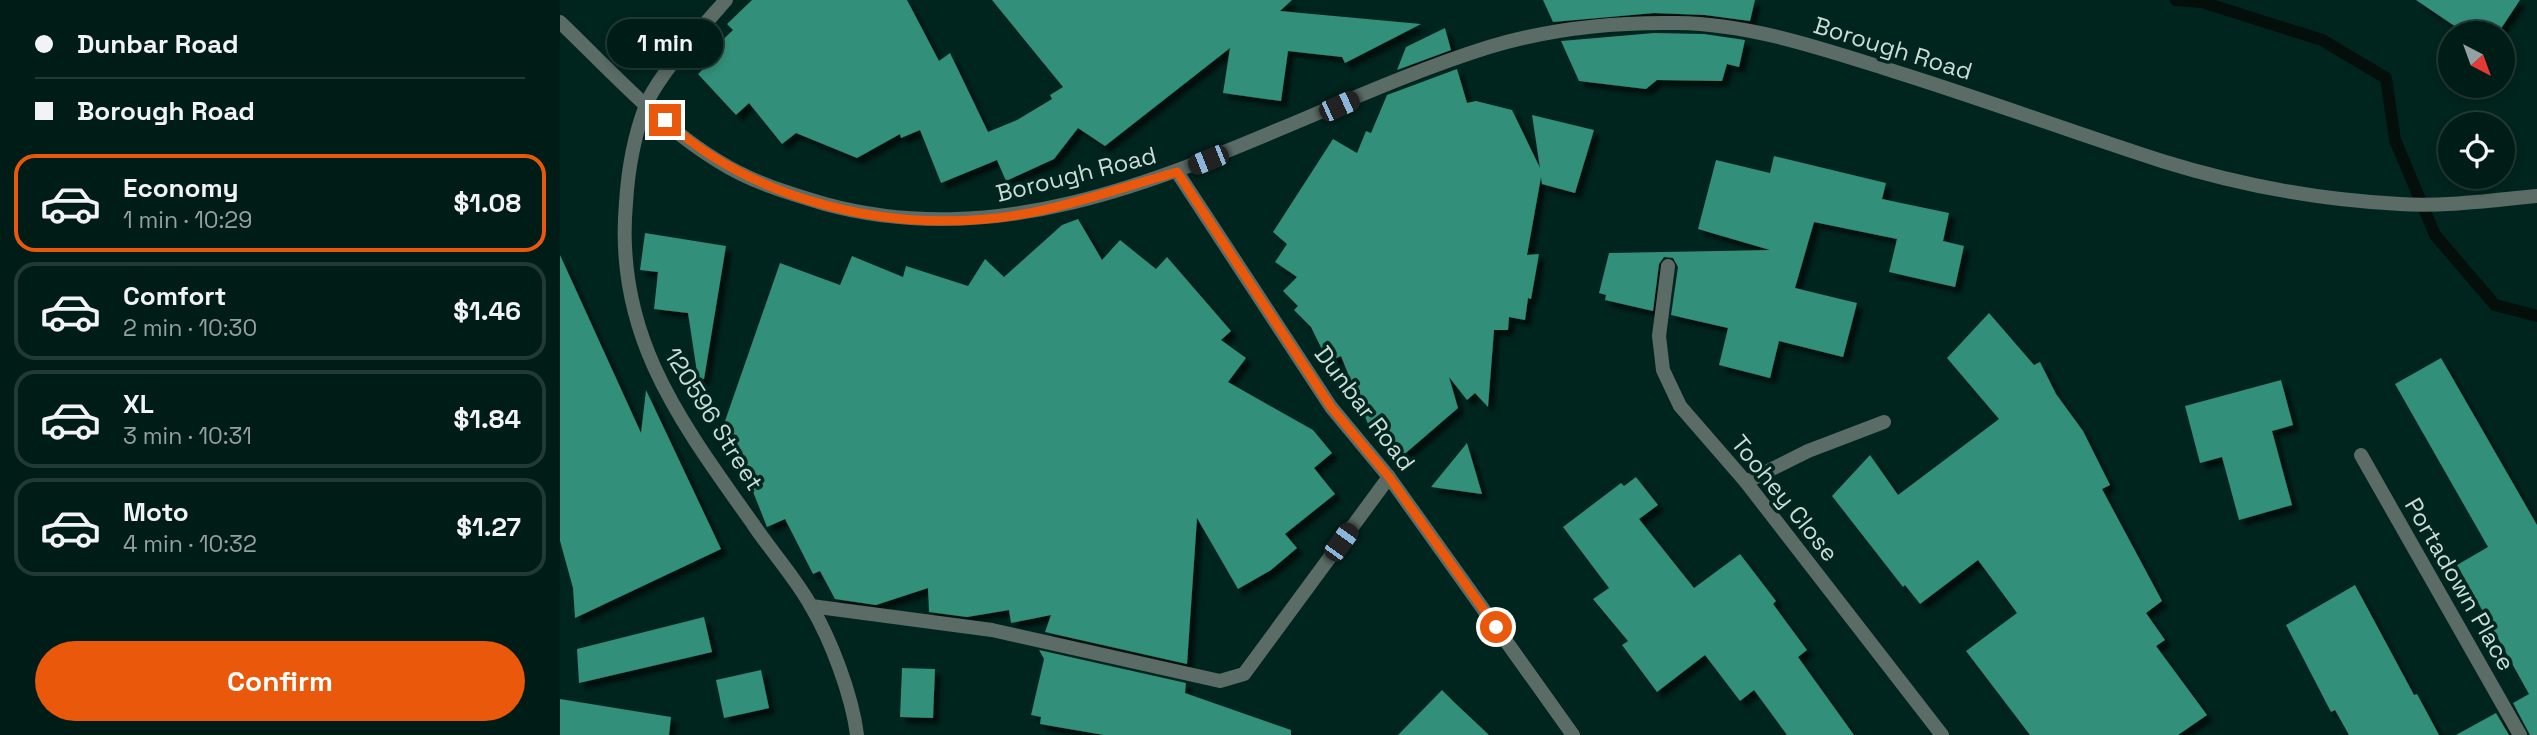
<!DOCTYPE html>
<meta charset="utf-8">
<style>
:root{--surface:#001c16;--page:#0a251f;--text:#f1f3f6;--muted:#95a1a1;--line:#223a35;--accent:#ea580c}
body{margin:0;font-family:"Space Grotesk",sans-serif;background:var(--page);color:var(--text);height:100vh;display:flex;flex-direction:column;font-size:26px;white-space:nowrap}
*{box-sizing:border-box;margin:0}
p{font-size:23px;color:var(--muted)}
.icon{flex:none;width:38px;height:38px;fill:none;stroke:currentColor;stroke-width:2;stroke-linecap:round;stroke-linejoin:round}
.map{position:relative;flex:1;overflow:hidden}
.side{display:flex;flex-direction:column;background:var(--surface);width:560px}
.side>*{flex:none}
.hud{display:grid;align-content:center;height:154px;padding:0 35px;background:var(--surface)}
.needle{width:46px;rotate:139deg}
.tools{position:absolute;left:1878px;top:21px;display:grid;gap:14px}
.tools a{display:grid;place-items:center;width:77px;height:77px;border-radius:50%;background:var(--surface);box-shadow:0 4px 10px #0003,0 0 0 2px var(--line);font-size:35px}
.end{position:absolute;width:32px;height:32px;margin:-16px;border:9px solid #ea580c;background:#fff;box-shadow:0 0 0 4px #fff}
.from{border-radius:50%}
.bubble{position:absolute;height:49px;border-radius:24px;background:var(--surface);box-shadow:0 4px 10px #0003,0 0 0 2px var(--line);font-size:23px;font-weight:700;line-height:49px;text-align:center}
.car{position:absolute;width:21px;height:42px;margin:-21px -10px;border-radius:9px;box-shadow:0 0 5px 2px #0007;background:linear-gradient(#222 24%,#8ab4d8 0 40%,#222 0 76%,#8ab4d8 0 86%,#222 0)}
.hud b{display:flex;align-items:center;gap:24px;height:66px;font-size:26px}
.hud b+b{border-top:2px solid var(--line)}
.hud i{width:18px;height:18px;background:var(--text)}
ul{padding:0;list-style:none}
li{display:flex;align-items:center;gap:21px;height:98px;margin:0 14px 10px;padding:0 21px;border:4px solid var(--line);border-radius:21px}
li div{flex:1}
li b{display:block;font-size:26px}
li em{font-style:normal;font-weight:700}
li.selected{border-color:var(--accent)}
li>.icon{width:63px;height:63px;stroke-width:1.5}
.primary-button{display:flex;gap:14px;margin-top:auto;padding:14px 35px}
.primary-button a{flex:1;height:80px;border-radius:42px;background:var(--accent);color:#fff;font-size:28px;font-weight:700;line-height:80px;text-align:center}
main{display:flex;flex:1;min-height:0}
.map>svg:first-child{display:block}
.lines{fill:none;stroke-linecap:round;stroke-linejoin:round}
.stream{stroke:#040e0b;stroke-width:12}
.building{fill:#308f7a;filter:url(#shadow)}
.lane{stroke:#5b6b66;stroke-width:14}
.street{stroke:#5b6b66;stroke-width:14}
.route{stroke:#ea580c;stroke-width:9}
.labels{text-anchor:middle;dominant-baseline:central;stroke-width:7;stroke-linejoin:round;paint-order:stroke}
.street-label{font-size:24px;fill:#c9ddd6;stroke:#00251e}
</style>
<main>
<section class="side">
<div class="hud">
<b><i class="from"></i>Dunbar Road</b>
<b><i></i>Borough Road</b>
</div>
<ul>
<li class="selected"><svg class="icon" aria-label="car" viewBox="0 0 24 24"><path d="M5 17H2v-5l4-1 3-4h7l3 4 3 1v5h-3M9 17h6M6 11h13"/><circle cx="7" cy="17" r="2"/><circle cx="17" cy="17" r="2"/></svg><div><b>Economy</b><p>1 min · 10:29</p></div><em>$1.08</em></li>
<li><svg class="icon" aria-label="car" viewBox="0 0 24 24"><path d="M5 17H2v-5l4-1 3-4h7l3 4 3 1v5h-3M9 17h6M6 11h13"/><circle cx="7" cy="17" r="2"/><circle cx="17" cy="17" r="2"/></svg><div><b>Comfort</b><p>2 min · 10:30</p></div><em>$1.46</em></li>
<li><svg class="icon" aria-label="car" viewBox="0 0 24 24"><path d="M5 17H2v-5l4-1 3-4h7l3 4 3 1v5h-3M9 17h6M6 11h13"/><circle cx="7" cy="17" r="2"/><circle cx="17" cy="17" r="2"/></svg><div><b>XL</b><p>3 min · 10:31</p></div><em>$1.84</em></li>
<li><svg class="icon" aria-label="car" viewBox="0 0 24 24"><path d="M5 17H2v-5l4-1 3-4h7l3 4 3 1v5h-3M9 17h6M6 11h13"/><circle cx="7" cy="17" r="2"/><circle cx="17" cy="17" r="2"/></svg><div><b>Moto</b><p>4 min · 10:32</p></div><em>$1.27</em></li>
</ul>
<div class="primary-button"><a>Confirm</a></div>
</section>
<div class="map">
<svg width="1977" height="735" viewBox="0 0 1977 735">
<defs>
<filter id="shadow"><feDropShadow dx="6" dy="6" stdDeviation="2" flood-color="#0009"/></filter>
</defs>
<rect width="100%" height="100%" fill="#00251e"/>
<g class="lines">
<polyline class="stream" points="1616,0 1642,2 1762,40 1826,78 1835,140 1875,235 1935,305 1977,316"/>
</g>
<g class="building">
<polygon points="192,0 347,0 379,61 390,53 428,132 457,120 492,99 490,95 503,87 432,0 732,0 720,11 861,24 785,63 782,57 728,51 721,101 663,93 670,48 545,146 518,128 494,159 446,181 437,160 381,183 360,130 341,138 340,134 297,158 236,133 222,144 189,103 176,115 138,74 149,63 144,58 173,30 167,24"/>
<polygon points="983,0 1195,0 1190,21 1145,15 1094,13 993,22"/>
<polygon points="1856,0 1960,0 1938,33 1905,33"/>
<polygon points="885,28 891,50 837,70 846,47"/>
<polygon points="1094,33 1144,34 1185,40 1179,67 1167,64 1162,81 1097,80 1086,89 1019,81 1001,41"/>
<polygon points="897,69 907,103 916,101 952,110 980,168 972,115 1034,130 1015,193 982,184 981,177 967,255 979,254 971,299 968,298 965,320 949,317 948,330 934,330 928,407 915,393 907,400 889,377 898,408 840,458 822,413 808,424 781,356 768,362 751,327 734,310 738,306 723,291 737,277 715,262 727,244 713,232 773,139 797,153 806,131 811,133 827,95"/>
<polygon points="1214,156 1326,183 1322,199 1389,213 1383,241 1404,246 1395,287 1329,272 1337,239 1254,222 1235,288 1297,303 1283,357 1219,341 1210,378 1159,365 1168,328 1111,315 1118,267 1113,258 1104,257 1099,264 1093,311 1045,300 1046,295 1039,293 1049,253 1210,250 1138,229 1156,160 1210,173"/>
<polygon points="518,219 542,260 560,240 596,269 607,257 671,331 661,340 686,358 668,382 753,430 772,453 754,468 775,494 725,534 737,548 711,570 678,589 637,518 627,664 485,632 491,615 451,623 449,610 407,617 369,612 368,588 316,605 275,599 260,571 253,574 225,519 207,527 165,421 220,263 280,285 292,256 343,277 346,266 408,286 425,259 444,277 502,225"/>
<polygon points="85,233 166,246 144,379 138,379 128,313 94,309 98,272 80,270"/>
<polygon points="0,255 81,433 86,390 161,549 15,618 13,588 0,541"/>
<polygon points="1429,313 1474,365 1480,362 1496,394 1523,431 1550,485 1542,489 1602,601 1586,613 1605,640 1596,646 1647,715 1618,735 1470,735 1406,651 1457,613 1418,560 1360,604 1345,585 1343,587 1272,496 1310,455 1338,495 1439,419 1387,358"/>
<polygon points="1881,358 1977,525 1977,735 1970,735 1953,703 1969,694 1897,565 1928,547 1835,384"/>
<polygon points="1721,380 1733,425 1712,431 1732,505 1679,520 1662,457 1640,463 1625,406"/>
<polygon points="907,443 922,494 871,487"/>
<polygon points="1076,477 1098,505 1079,519 1134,588 1180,554 1216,601 1213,604 1247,650 1238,657 1294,735 1227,735 1194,690 1180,701 1145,655 1097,692 1062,645 1068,641 1033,599 1049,588 1003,527 1061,483 1064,486"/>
<polygon points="1795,585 1854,695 1857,694 1879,735 1789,735 1775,710 1771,712 1726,625"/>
<polygon points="144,617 152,652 19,683 17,649"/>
<polygon points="479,650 626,683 625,693 731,730 731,735 544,735 480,724 481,717 471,715 484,659"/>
<polygon points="342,668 375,669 373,718 340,717"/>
<polygon points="201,670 209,708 164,718 156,680"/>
<polygon points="882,690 895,703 929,735 838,735"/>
<polygon points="0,699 111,717 109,735 0,735"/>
<polygon points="1936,713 1949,735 1896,735"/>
</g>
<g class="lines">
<g class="lane">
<polyline points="1186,482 1248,451 1324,422"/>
<polyline points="251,606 432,630 660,681 684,674 829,477"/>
</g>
<g class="street">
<path d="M166,0C144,25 98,75 86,105C74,136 68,170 66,203C54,335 120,421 193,524C211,551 235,577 251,606C271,640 292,695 297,735"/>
<path d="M0,22C48,68 101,127 158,161C191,182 228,193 265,204C501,268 714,114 929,47C988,29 1056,22 1117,23C1191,24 1263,49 1333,71C1423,99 1512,132 1602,161C1679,185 1760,200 1840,204C1885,207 1932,200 1977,196"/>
<polyline points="617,172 771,407 829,477 1013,735"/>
<polyline points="1108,266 1099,336 1103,370 1120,406 1186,482 1382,735"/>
<polyline points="1801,455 1960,735"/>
</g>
</g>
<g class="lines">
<path class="route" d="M105,120C189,197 314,229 426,219C490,214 555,189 617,172L771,407L829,477L936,627"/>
</g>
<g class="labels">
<g class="street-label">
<text transform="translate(1333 48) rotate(17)">Borough Road</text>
<text transform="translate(516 174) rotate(-14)">Borough Road</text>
<text transform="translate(805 408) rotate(53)">Dunbar Road</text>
<text transform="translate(154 419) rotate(58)">120596 Street</text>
<text transform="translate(1225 498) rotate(51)">Toohey Close</text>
<text transform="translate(1900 584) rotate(60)">Portadown Place</text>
</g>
</g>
</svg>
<div class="tools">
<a><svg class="needle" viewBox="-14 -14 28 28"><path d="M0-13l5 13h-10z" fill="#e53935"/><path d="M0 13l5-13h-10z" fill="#95a1a1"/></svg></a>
<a><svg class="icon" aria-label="locate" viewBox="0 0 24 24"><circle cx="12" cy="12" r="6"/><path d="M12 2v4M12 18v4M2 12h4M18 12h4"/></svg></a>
</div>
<i class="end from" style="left:936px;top:627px"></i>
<i class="end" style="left:105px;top:120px"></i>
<div class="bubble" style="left:47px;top:19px;width:116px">1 min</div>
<i class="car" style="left:779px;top:106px;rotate:66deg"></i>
<i class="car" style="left:648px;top:160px;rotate:248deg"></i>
<i class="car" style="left:781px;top:542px;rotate:36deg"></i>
</div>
</main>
